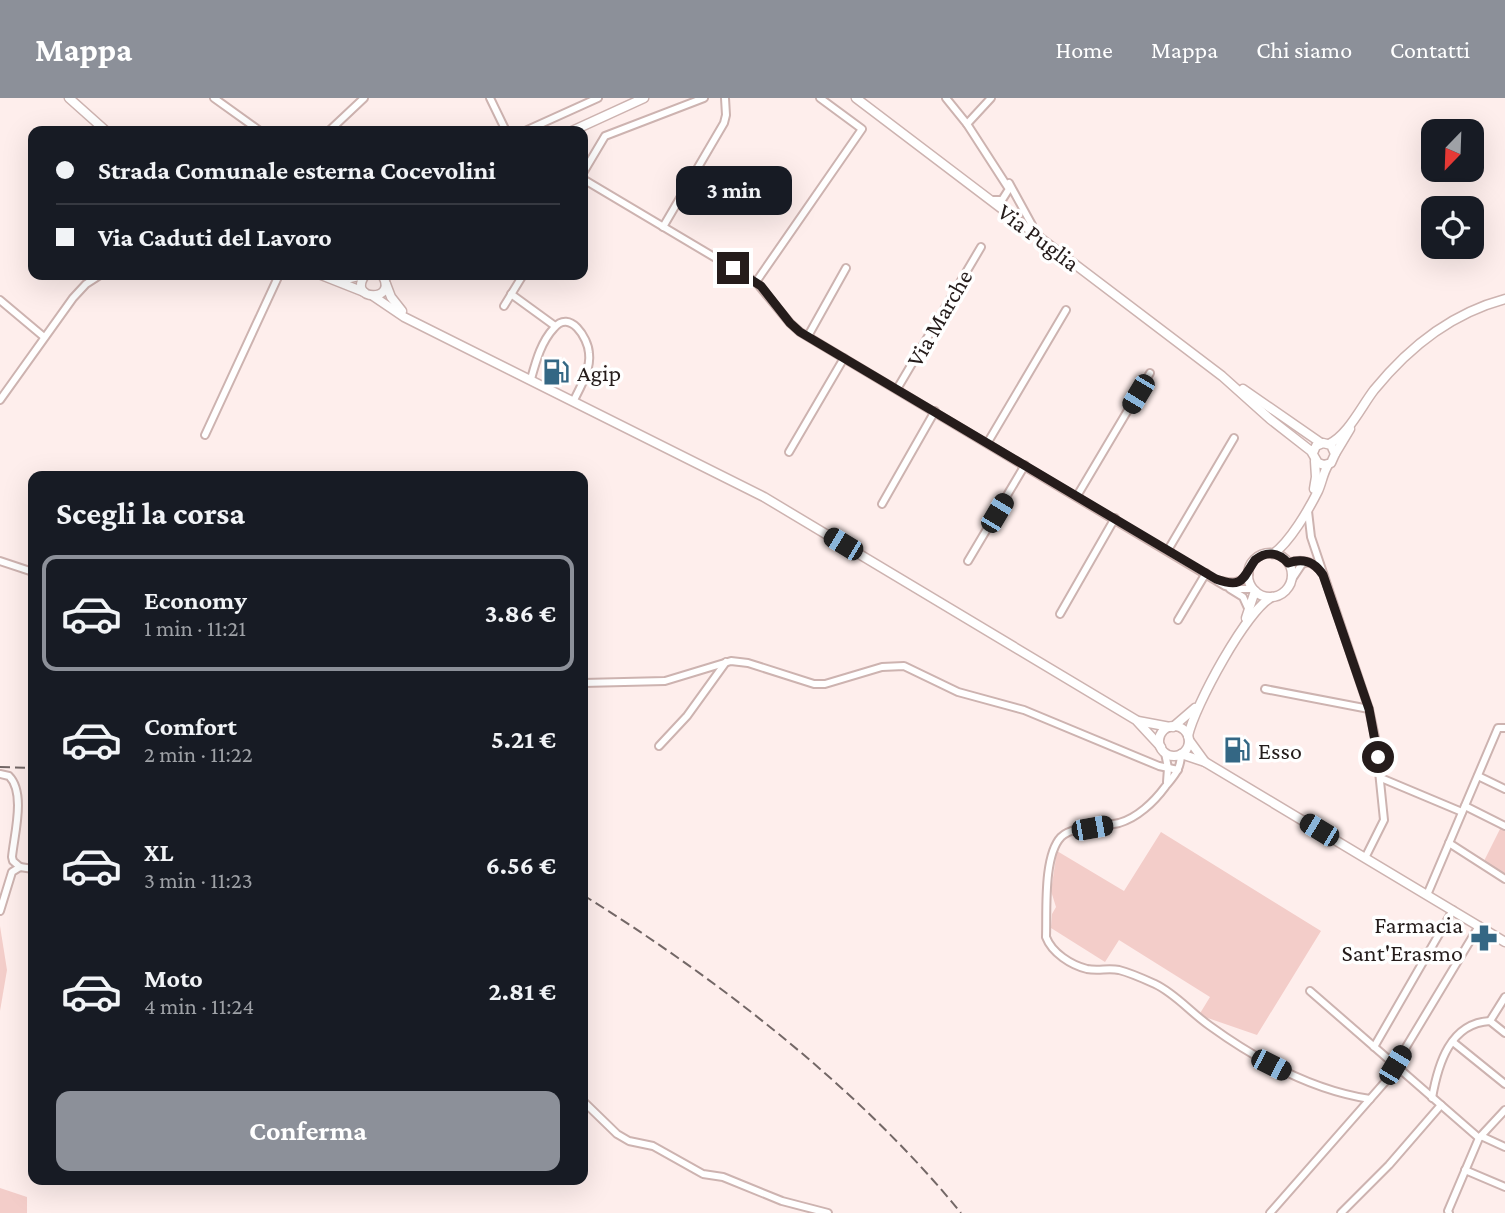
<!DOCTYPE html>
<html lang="it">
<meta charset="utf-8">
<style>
:root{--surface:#171b24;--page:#20242c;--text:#f1f3f6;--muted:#9ea1a6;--line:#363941;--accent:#8c9099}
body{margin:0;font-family:"Crimson Pro",serif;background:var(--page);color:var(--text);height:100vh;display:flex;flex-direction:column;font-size:26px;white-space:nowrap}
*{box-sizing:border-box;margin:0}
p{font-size:23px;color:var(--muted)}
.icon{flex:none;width:38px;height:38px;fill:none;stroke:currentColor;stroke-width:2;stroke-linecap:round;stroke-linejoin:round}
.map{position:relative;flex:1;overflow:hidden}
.details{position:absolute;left:28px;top:373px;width:560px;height:714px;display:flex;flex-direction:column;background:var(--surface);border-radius:14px;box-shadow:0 7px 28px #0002}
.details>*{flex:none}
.guide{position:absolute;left:28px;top:28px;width:560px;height:154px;border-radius:14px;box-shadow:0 7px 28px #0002;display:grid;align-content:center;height:154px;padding:0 28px;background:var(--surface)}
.needle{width:46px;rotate:203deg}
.controls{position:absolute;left:1421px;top:21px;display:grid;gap:14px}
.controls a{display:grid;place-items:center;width:63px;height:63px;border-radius:14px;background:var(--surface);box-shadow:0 7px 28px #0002;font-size:35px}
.end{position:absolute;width:32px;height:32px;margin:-16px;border:9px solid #251c1b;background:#fff;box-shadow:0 0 0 4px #fff}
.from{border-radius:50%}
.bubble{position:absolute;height:49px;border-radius:14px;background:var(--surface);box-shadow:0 7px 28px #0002;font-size:23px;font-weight:700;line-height:49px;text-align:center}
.car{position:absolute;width:21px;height:42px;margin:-21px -10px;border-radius:9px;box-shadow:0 0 5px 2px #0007;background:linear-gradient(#222 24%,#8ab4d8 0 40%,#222 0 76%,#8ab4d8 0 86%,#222 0)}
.guide b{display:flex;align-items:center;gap:24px;height:66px;font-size:26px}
.guide b+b{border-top:2px solid var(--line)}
.guide i{width:18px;height:18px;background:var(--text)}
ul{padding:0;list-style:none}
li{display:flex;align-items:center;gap:21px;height:116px;margin:0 14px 10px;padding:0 14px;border:4px solid transparent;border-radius:14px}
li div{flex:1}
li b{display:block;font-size:26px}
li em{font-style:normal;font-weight:700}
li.selected{border-color:var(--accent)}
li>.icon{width:63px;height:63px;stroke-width:1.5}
h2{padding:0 28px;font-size:32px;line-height:84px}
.action{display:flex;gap:14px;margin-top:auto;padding:14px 28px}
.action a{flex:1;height:80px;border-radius:14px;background:var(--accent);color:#fff;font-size:28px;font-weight:700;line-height:80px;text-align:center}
header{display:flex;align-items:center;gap:42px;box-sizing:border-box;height:98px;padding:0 35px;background:var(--accent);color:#fff}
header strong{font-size:33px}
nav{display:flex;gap:38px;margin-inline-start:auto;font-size:24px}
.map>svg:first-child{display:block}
.green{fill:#f3cdc9}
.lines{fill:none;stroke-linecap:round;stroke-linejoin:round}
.minor-casing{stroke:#cdb3b0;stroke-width:10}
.major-casing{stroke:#cdb3b0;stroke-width:11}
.minor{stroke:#fff;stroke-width:6}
.major{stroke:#fff;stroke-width:8}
.rail{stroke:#736766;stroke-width:2;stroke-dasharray:10 5;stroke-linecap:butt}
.route{stroke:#251c1b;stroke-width:9}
.labels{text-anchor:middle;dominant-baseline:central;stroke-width:7;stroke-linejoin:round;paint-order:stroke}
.street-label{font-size:24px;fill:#251c1b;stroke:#fff}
.poi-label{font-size:24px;fill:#251c1b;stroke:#fff;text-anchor:start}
</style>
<header>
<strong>Mappa</strong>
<nav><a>Home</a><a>Mappa</a><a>Chi siamo</a><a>Contatti</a></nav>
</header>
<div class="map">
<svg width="1505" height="1115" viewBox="0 0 1505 1115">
<rect width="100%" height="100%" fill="#feeeec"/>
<g class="green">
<polygon points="1501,729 1505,731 1505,776 1484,763"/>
<polygon points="1161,734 1321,833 1257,937 1199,917 1210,899 1119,842 1105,864 1051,830 1052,816 1056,809 1051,793 1057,753 1124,793"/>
<polygon points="0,828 7,872 0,913"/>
<polygon points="0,1090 27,1099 27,1115 0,1115"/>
</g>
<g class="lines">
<g class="minor-casing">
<g id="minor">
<polyline points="214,0 260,33"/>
<polyline points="490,0 506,33"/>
<polyline points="946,0 967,26 1009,91 1002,102 991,102"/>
<polyline points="967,26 991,0"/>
<polyline points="329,33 364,0"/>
<polyline points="525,33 598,0"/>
<polyline points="583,75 605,38 704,0"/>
<polyline points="583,81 756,184 790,225 800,234 1225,488 1234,491 1253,491"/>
<polyline points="1009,85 1032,127 1033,135"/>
<polyline points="663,129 724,25 726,17 725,0"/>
<polyline points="756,184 862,31 820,0"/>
<polyline points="511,196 555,228"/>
<polyline points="0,202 44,239"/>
<polyline points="504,208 523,177"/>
<polyline points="808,238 846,170"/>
<path d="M531,281C536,263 541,244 554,230C570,211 588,240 589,255C591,271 581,288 574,302"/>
<polyline points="897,291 981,149"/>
<polyline points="0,302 73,200 86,186 100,177"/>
<polyline points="205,337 279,177"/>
<polyline points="988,344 1066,212"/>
<polyline points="789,354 844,260"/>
<polyline points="1077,398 1150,275"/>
<polyline points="882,406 935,313"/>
<polyline points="1308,413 1311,439 1369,611 1376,644 1384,722 1365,760"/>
<polyline points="1168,452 1234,340"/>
<polyline points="0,463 33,474"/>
<polyline points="968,463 1025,367"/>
<path d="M1288,465C1300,461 1311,462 1320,472"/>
<polyline points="1292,481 1302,466 1308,464"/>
<path d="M1222,483C1234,486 1241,484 1249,476"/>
<polyline points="1230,491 1243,499 1248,510"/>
<polyline points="1060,516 1115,420"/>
<polyline points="1178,522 1206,475"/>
<polyline points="583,585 665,583 731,563 748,565 814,586 825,586 882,569 904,568 958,594 1024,612 1159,668 1178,672"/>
<polyline points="1265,591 1369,611"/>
<polyline points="659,648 687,618 726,564"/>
<polyline points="1165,655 1168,670 1167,684"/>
<path d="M1181,656C1181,671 1174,678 1165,689C1154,704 1137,720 1119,725C1104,728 1072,728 1061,739C1043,758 1047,814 1046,839C1052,855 1071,867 1087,871C1098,873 1109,870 1119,872C1131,875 1144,881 1155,886C1176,896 1190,914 1210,928C1257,962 1311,992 1370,1001"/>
<path d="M0,676L9,678C26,695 14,737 12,759L13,763L20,769"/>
<polyline points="1478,678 1505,691"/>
<polyline points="1381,680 1462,714"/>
<polyline points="1465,708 1505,728"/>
<polyline points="1449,745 1505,781"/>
<polyline points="1427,797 1498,630 1505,630"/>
<polyline points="0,813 12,774 20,769 33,771"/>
<polyline points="1310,893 1479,1040"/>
<polyline points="1490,923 1505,899"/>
<polyline points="1453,944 1505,986"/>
<polyline points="1374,949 1453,812"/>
<path d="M1432,1000C1438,966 1450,925 1490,923L1505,935"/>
<polyline points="583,1003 617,1036 629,1043 653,1048 703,1076 723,1079 782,1103 828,1115"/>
<polyline points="1481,1038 1505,1049"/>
<polyline points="1465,1072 1505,1089"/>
<polyline points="1270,1115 1385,984 1479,828"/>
<polyline points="1341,1115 1389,1067 1441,1007"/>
<polyline points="1449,1115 1448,1113 1479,1040 1505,1012"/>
</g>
</g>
<g class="major-casing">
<g id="major">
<polyline points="69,0 106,33"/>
<polyline points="856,0 1222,278 1270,321 1311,353 1318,365 1324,367 1331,365 1335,356 1331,347 1323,345 1316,348 1313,355"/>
<polyline points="572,33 644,0"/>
<polyline points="321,177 364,194"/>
<path d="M365,177C346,204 400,204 382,177"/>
<polyline points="335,179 350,180 363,177"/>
<polyline points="386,186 391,199 402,213"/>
<polyline points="373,198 404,219 764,399 1136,622 1161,649"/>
<polyline points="1243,291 1321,345"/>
<path d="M1329,346C1348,337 1361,309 1374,292C1408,250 1452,215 1505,201"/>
<polyline points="1335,356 1350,331"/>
<polyline points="1314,391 1316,379 1315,363"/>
<circle cx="1270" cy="477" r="22"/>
<path d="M1273,456C1290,444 1309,411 1318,393C1322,384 1323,375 1328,367"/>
<polyline points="1246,520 1255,493"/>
<polyline points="1138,623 1170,629"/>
<circle cx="1174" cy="643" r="15"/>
<polyline points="1173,629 1195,610"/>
<path d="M1188,638C1194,609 1247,511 1272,499"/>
<polyline points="1189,642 1205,664"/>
<polyline points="1181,656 1205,664 1505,844"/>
</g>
</g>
<use href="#minor" class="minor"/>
<use href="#major" class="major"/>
<g class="rail">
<polyline points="0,669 33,670"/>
<path d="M583,797C718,881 860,991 961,1115"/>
</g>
</g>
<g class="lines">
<path class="route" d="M733,170L761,188L790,225L800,234L1216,481C1243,491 1242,481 1255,462C1266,453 1278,454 1288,465C1303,460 1314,463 1323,477L1369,611L1378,659"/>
</g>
<defs>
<g id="fuel-bare" transform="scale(2.1)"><path d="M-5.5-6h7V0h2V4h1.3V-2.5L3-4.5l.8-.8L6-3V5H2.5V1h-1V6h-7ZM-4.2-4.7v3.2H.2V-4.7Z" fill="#346784" stroke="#fff" stroke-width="2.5" paint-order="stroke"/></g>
<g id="pharmacy-bare" transform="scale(2.1)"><path d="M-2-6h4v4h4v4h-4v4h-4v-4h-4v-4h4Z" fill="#346784" stroke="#fff" stroke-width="2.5" paint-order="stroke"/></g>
</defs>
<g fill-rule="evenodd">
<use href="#fuel-bare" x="556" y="274"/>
<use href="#fuel-bare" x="1237" y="652"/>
<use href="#pharmacy-bare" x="1484" y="840"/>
</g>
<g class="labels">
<g class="street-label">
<text transform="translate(1039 139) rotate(37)">Via Puglia</text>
<text transform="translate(939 220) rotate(-60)">Via Marche</text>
</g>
<g class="poi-label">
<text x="577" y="274">Agip</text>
<text x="1258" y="652">Esso</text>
<text x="1463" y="826" text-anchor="end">Farmacia<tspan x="1463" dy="28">Sant'Erasmo</tspan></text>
</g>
</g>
</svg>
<div class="controls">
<a><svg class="needle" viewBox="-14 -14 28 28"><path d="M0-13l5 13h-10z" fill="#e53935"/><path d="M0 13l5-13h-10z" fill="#9ea1a6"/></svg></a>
<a><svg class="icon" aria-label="locate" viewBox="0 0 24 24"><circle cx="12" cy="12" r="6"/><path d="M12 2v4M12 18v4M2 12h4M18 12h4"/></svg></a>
</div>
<i class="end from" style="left:1378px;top:659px"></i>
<i class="end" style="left:733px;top:170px"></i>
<div class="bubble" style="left:676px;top:68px;width:116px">3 min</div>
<i class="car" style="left:1138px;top:296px;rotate:211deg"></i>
<i class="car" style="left:997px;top:415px;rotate:31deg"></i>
<i class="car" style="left:843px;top:446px;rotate:301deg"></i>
<i class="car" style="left:1092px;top:730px;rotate:80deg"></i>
<i class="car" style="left:1319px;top:732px;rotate:301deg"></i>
<i class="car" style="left:1271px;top:967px;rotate:117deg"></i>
<i class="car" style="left:1395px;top:967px;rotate:31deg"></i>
<div class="guide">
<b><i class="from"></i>Strada Comunale esterna Cocevolini</b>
<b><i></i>Via Caduti del Lavoro</b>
</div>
<section class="details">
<h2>Scegli la corsa</h2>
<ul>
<li class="selected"><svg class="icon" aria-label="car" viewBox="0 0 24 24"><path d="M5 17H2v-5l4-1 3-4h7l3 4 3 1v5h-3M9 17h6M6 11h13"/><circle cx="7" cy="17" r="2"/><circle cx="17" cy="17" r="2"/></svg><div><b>Economy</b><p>1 min · 11:21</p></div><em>3.86 €</em></li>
<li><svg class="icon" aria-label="car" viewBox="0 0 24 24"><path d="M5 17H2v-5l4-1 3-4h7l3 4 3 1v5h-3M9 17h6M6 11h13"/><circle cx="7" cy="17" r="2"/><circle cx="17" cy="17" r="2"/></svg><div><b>Comfort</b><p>2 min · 11:22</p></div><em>5.21 €</em></li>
<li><svg class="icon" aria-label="car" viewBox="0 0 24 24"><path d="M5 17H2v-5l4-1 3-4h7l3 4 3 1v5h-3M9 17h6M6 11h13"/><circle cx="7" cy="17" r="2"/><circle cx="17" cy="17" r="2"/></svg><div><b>XL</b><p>3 min · 11:23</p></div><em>6.56 €</em></li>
<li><svg class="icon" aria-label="car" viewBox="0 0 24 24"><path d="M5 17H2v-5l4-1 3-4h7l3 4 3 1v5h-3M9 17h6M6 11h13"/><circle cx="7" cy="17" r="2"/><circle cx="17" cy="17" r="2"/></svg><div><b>Moto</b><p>4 min · 11:24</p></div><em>2.81 €</em></li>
</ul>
<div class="action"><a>Conferma</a></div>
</section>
</div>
